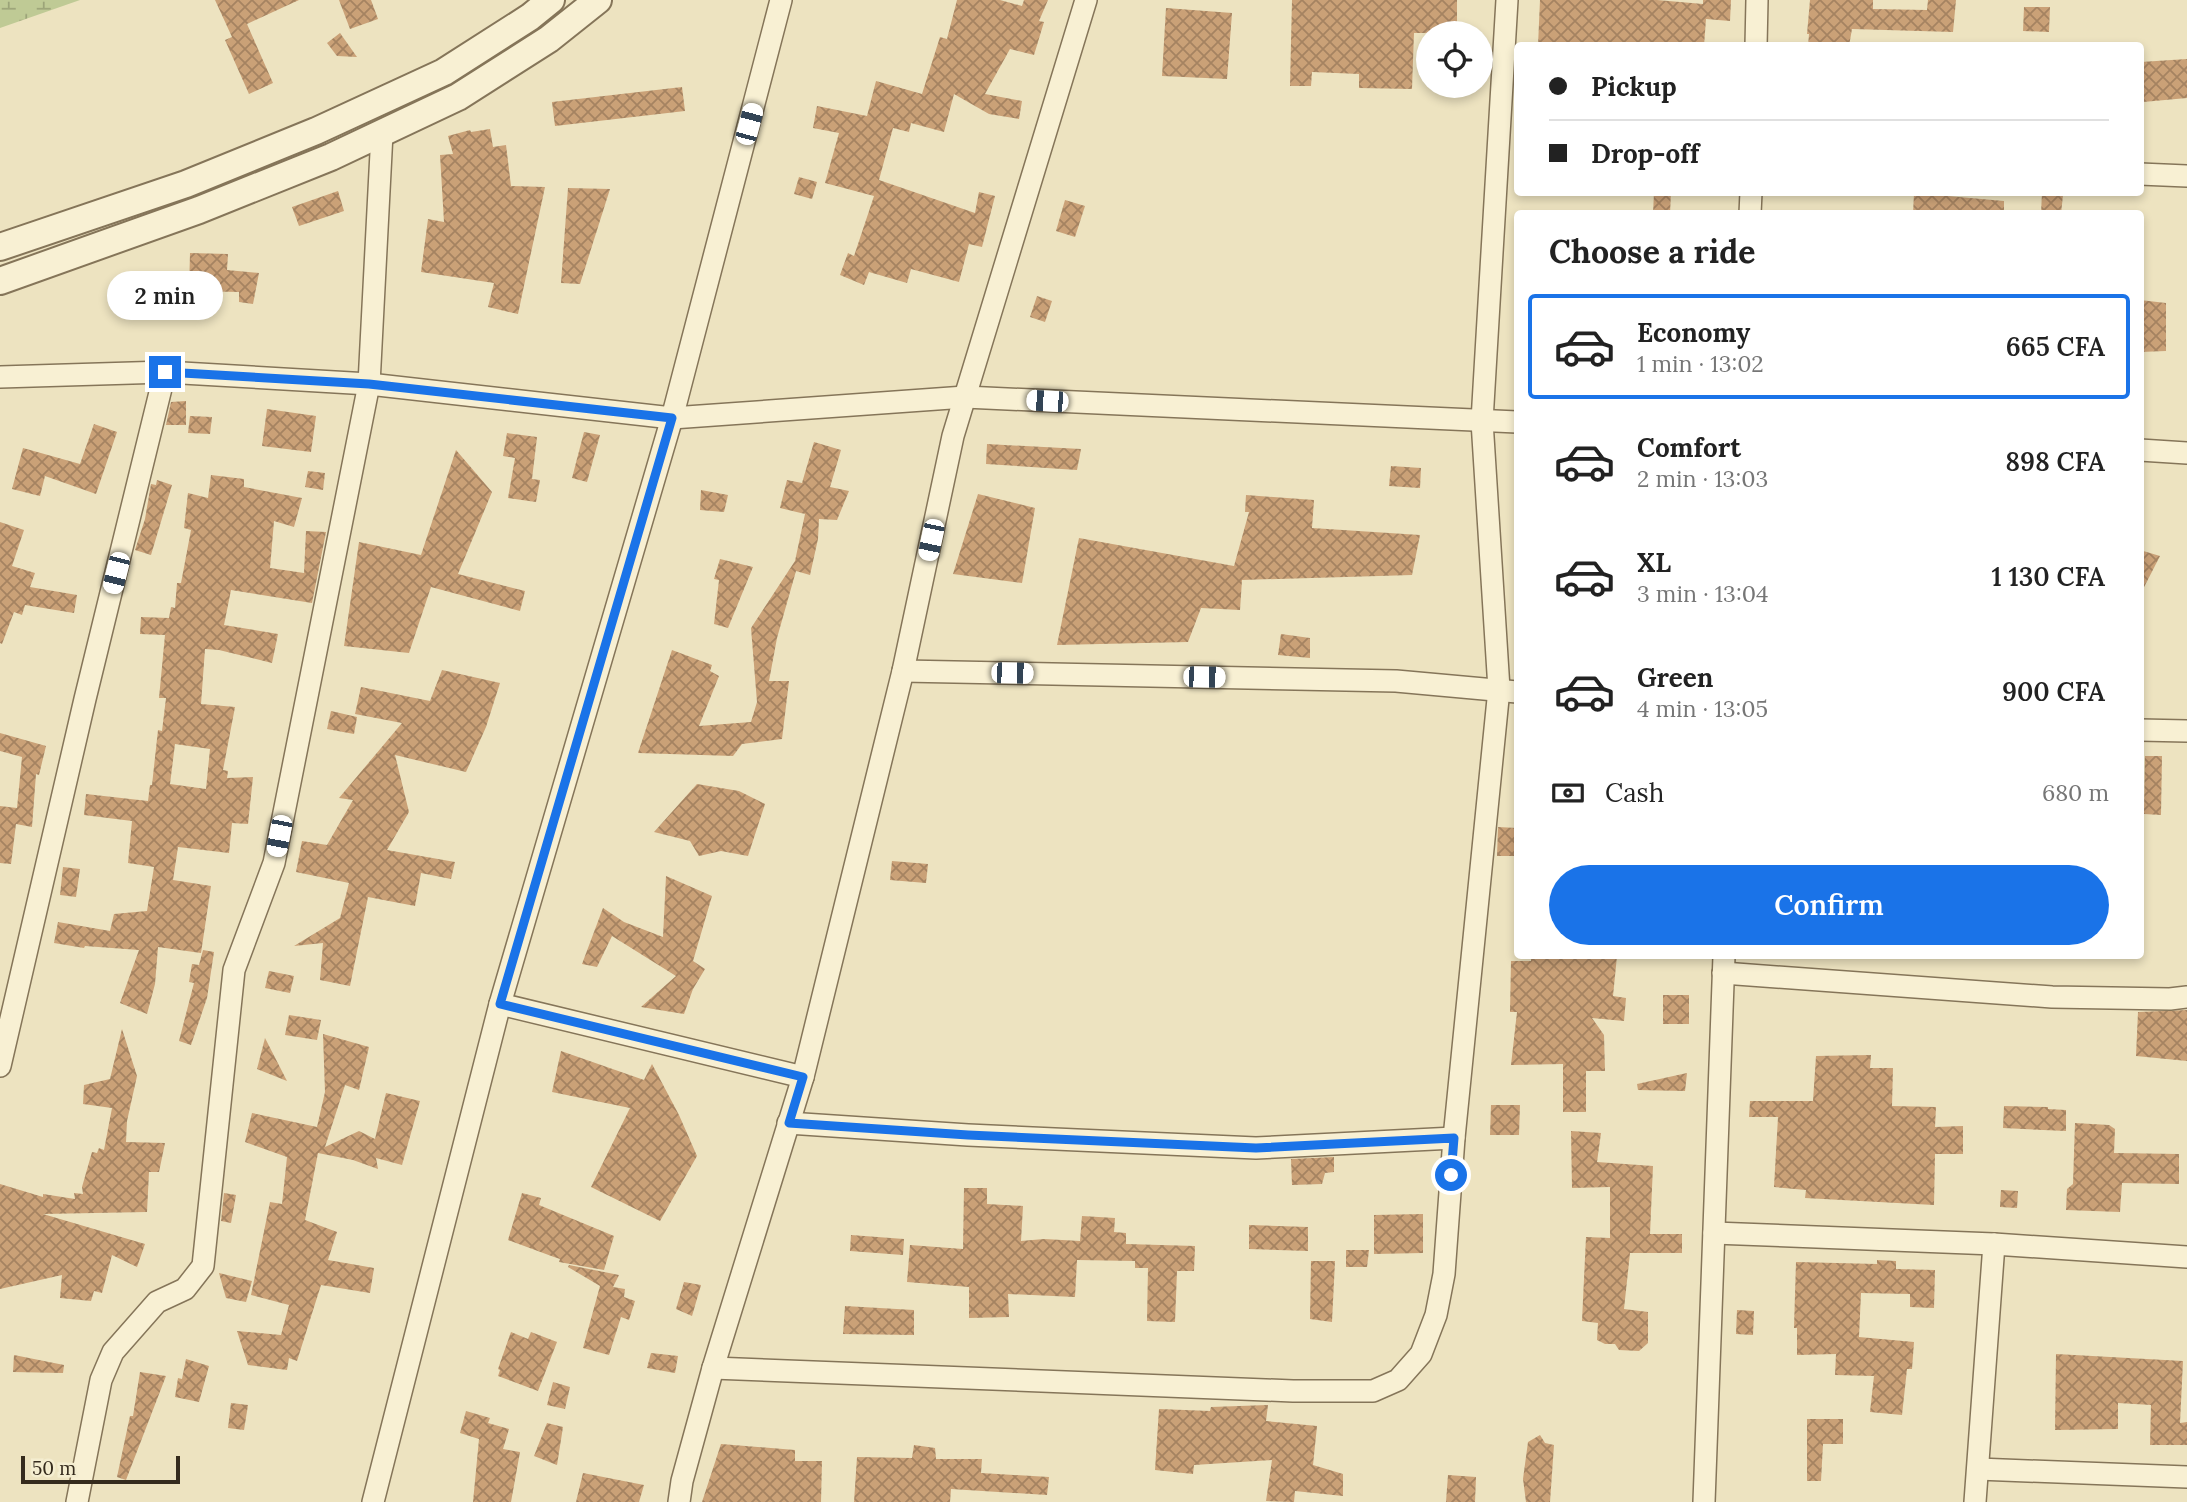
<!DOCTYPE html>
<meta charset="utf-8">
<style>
:root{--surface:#fff;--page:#f6f6f6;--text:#222;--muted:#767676;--line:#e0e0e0;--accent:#1a73e8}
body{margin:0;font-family:Lora,serif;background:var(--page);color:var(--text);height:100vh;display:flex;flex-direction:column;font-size:26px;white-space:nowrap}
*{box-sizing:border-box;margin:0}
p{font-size:23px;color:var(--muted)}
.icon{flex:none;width:38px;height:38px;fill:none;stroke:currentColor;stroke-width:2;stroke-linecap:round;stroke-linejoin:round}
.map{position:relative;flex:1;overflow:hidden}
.panel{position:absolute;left:1514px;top:210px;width:630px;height:749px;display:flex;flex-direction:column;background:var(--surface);border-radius:7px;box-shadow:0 4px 10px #0003}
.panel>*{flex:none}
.hud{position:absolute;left:1514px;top:42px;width:630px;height:154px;border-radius:7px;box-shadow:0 4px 10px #0003;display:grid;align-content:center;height:154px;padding:0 35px;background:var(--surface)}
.fabs{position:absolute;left:1416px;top:21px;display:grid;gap:14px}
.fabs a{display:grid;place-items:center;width:77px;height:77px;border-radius:50%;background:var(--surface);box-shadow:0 4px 10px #0003;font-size:35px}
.scale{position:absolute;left:21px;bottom:18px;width:159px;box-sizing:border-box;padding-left:7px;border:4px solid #352b1d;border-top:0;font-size:19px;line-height:24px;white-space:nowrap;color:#352b1d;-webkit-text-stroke:5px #f4edd0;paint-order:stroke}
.end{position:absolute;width:32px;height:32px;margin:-16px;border:9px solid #1a73e8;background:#fff;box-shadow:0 0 0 4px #fff}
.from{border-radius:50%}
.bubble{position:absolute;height:49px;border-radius:24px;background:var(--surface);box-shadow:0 4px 10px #0003;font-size:23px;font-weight:600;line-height:49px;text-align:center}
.car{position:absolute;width:21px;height:42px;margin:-21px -10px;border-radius:9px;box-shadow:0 0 5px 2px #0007;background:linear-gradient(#fff 24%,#345 0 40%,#fff 0 76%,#345 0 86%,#fff 0)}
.hud b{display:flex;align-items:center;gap:24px;height:66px;font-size:26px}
.hud b+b{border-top:2px solid var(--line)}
.hud i{width:18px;height:18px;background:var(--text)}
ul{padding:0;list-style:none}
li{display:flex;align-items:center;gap:21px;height:105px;margin:0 14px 10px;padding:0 21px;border:4px solid transparent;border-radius:7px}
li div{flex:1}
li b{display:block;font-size:26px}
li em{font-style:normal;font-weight:600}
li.selected{border-color:var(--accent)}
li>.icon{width:63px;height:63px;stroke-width:1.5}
h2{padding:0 35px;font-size:32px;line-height:84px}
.pay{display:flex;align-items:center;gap:18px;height:77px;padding:0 35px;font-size:26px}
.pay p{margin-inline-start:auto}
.cta{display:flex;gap:14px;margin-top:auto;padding:14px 35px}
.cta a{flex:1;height:80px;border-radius:42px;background:var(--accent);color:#fff;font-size:28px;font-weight:600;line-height:80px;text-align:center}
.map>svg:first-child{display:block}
.wetland{fill:url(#wetland-marsh)}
.building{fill:url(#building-cross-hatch);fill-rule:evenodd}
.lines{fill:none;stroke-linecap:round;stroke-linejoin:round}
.minor-casing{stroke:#857559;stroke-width:24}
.tertiary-casing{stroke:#857559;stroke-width:30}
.minor{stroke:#f8f0d3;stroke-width:21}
.tertiary{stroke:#f8f0d3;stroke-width:26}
.route{stroke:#1a73e8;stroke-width:9}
</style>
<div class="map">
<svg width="2187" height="1502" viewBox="0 0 2187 1502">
<defs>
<pattern id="wetland-marsh" width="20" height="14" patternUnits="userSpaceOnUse" patternTransform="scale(1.75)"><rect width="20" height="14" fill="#bfca95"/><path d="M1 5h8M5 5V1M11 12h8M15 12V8" fill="none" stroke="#9ca479"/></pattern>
<pattern id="building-cross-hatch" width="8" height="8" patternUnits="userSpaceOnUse" patternTransform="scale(1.75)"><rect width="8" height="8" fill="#caa177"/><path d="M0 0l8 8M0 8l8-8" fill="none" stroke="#a58361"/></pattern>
</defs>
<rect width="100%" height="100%" fill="#ede3c0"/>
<polygon class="wetland" points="0,0 80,0 0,28"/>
<g class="building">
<polygon points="215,0 299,0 247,24 273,83 249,94 225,40 232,37"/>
<polygon points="339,0 371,0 378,19 350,29"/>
<polygon points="957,0 1000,0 1022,6 1024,0 1048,0 1039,21 1044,22 1034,55 1010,49 985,94 1022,101 1019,119 989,114 954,94 944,132 911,123 909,132 893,128 879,180 975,213 979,192 995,196 982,247 969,244 959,282 911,269 907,283 869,272 864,285 840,275 848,253 854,256 874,196 825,183 839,133 813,128 817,106 867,116 876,81 922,94 940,37 947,39"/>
<polygon points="1292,0 1457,0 1457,33 1414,33 1412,89 1359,88 1359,74 1312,72 1311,86 1290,86"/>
<polygon points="1540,0 1657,0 1703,4 1703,0 1731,0 1730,21 1706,19 1704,46 1538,46"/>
<polygon points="1810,0 1873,0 1873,9 1927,10 1928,0 1956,0 1953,32 1852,29 1849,46 1808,46 1809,34 1807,34"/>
<polygon points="2024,7 2050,7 2049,32 2023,31"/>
<polygon points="1166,8 1232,13 1227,79 1162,76"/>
<polygon points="340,33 357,57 337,56 327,43"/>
<polygon points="2187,59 2187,98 2143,102 2141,62"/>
<polygon points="682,87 685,111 555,126 552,102"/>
<polygon points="490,129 493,147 506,145 511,186 545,187 518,314 488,307 494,283 421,272 428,219 444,222 440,155 453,154 448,136 470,130 471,132"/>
<polygon points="799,177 817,182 812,199 794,194"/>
<polygon points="568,188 610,189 580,284 561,283"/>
<polygon points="338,191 344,211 299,226 292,207"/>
<polygon points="1654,192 1671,192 1670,214 1653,214"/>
<polygon points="2042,192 2063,195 2061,214 2041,214"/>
<polygon points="1914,193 2004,201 2004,214 1913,214"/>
<polygon points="1065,200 1085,206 1075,237 1056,231"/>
<polygon points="190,253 228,254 227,270 259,273 253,304 239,302 239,292 189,291"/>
<polygon points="1037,296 1052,301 1045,322 1030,317"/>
<polygon points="2140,300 2166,303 2166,351 2140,352"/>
<polygon points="186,401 186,425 166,425 171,402"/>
<polygon points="267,409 316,416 311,452 262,446"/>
<polygon points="190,416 212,417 210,434 188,433"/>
<polygon points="94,424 117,432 96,494 45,476 40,496 12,489 23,448 80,464"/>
<polygon points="584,432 600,435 587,482 572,478"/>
<polygon points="507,433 537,437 532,479 540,480 536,502 508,498 515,458 503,456"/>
<polygon points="814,442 841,450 830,487 849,491 837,520 819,519 818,539 810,575 796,571 777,638 769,681 789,681 782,739 742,744 733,756 638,753 672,650 712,665 710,671 719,676 699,726 751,722 757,702 751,628 795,561 805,514 780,508 787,480 802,483"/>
<polygon points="987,444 1081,449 1077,470 986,464"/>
<polygon points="456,450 492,492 458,574 525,591 520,611 431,587 409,653 344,646 359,542 421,555"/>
<polygon points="1391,466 1421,468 1420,488 1389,486"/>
<polygon points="308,471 325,473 323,490 305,487"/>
<path d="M211,475L244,479V487L302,498L294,527L274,521L270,568L304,573L306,531L326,532L312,603L231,590L224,625L278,634L272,663L219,650L205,649L201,704L235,707L223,770L228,771L227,778L253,777L248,824L232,823L229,853L178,847L173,880L211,886L201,953L158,947L155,984L147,1014L120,1003L139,950L85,946L84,948L54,943L58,922L110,931L114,914L147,911L154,867L128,863L132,821L84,815L86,794L148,801L150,785H152L158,730L162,731L166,698H159L165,635L140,634L141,617L169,618L171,607L175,608L177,583H181L191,530L184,528L188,493L208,498ZM175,744L210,749L206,789L170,784Z"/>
<polygon points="157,480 172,485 151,555 135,550 145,519 151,484 156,485"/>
<polygon points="701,490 728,495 724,512 700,510"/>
<polygon points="978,494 1035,508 1022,583 953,574"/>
<polygon points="1246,495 1314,500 1312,528 1420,535 1412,575 1242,580 1240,610 1201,608 1188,642 1057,645 1079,538 1234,566 1249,512 1245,512"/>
<polygon points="0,522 24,530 12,566 35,573 30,587 77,595 74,613 25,605 22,615 14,612 2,644 0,643"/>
<polygon points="2140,550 2160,556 2140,595"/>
<polygon points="720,559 753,567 728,628 714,624 719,580 714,579"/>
<polygon points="1281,634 1310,638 1310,658 1278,655"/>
<polygon points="442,670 500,683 486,727 466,772 395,755 409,812 387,850 455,862 451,879 421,873 415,906 368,897 350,986 320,980 323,943 294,946 340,918 349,883 296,872 302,841 327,845 353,800 339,798 402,723 355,714 361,687 430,701"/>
<polygon points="331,711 357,717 354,734 327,729"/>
<polygon points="0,733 46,746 39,775 36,774 32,827 16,824 11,864 0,863 0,806 17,808 22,757 0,751"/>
<polygon points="2145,756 2162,756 2161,815 2144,814"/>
<polygon points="697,784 739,791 765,804 748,856 721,851 699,856 690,841 654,832"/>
<polygon points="1498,827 1517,828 1516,856 1497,856"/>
<polygon points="892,861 928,864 926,883 890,880"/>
<polygon points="63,867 80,869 76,897 60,895"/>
<polygon points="666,876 712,896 693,961 705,969 693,989 684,1014 641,1007 676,976 612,936 597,967 582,964 603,908 624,922 663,937"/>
<polygon points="203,950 214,952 207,998 191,1045 179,1041 194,983 189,982 192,964 199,965"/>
<polygon points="1531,956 1617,956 1613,996 1626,998 1624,1021 1592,1018 1604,1035 1605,1071 1586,1071 1586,1112 1563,1112 1563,1064 1511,1065 1517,1012 1510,1012 1511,961 1531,961"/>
<polygon points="269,971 294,976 290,993 265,988"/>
<rect x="1663" y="995" width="26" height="29"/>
<polygon points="2187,1010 2187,1061 2136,1056 2138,1012"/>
<polygon points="289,1015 321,1020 317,1040 285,1035"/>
<polygon points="122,1029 137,1076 127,1121 126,1142 165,1143 159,1172 149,1172 147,1212 43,1214 145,1244 137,1267 112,1255 102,1293 94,1291 91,1301 60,1298 62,1275 0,1289 0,1184 43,1197 43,1194 75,1199 74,1193 83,1194 82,1187 92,1152 97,1153 99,1148 104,1150 112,1108 83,1104 84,1085 110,1079"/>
<polygon points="323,1034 369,1047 359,1090 345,1085 325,1147 359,1131 375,1139 386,1093 420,1101 402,1165 376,1158 378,1169 353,1160 318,1153 305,1220 337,1232 328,1260 374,1268 370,1293 321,1285 297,1361 289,1358 287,1370 248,1365 237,1331 281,1335 289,1305 251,1295 270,1202 282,1204 287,1157 245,1142 252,1113 317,1127 325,1092"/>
<polygon points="265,1038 287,1081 257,1069"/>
<polygon points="561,1051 644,1080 652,1064 679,1115 697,1156 660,1221 591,1187 630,1108 552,1092"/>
<polygon points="1871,1055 1870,1068 1893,1068 1892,1106 1936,1107 1935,1127 1963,1126 1963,1154 1935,1154 1934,1205 1805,1198 1806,1190 1774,1187 1778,1117 1749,1117 1750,1101 1813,1101 1816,1056"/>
<polygon points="1687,1073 1685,1091 1638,1090 1637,1084"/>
<polygon points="1491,1105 1520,1105 1519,1135 1490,1135"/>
<polygon points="2004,1106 2048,1107 2048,1109 2066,1110 2066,1131 2003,1128"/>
<polygon points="2075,1123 2109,1125 2115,1129 2114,1153 2179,1154 2179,1184 2122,1183 2120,1212 2066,1210 2067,1189 2073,1184"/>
<polygon points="1571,1131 1601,1133 1597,1162 1653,1166 1650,1234 1682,1234 1682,1253 1630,1253 1624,1309 1648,1312 1648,1343 1639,1351 1619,1350 1615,1344 1605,1344 1597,1340 1598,1323 1582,1321 1586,1237 1610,1238 1610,1187 1572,1188"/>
<polygon points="1334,1157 1334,1172 1325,1173 1322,1184 1292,1185 1291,1159"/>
<polygon points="964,1188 987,1188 987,1204 1023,1206 1021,1241 1044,1239 1080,1241 1082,1216 1115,1218 1114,1232 1126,1233 1126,1244 1195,1246 1194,1271 1177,1271 1175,1322 1147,1321 1148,1268 1135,1268 1135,1261 1077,1260 1075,1297 1008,1294 1009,1317 969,1318 969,1287 907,1282 910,1245 963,1249"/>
<polygon points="2001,1190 2018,1191 2017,1208 2000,1207"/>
<polygon points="224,1193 236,1195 231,1223 221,1221"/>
<polygon points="522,1193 541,1198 539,1205 614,1236 604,1270 559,1262 560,1259 554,1257 508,1240"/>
<polygon points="1423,1214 1423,1253 1374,1254 1374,1215"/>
<polygon points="1249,1225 1308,1227 1308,1251 1249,1249"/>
<polygon points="851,1235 904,1239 903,1255 850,1251"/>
<polygon points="1346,1250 1369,1250 1367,1267 1346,1267"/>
<polygon points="1877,1260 1896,1261 1896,1269 1935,1270 1934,1308 1910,1307 1910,1294 1861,1293 1859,1337 1914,1342 1912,1369 1907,1369 1902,1415 1870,1412 1874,1376 1835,1375 1836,1354 1797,1355 1797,1328 1794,1328 1796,1262 1877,1264"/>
<polygon points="1311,1261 1335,1261 1332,1322 1310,1319"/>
<polygon points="569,1265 619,1275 613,1287 625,1289 624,1297 635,1301 629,1320 621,1317 609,1355 583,1348 600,1286 568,1267"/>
<polygon points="219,1273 252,1281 246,1302 226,1298"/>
<polygon points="684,1282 701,1285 692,1316 676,1309"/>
<polygon points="845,1306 914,1310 914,1335 843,1334"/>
<polygon points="1737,1310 1754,1311 1753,1335 1736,1334"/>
<polygon points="511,1332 528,1339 531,1332 557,1342 538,1391 498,1376 500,1370 498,1369"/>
<polygon points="651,1353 678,1356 675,1373 647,1368"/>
<polygon points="2056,1354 2183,1361 2180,1423 2187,1422 2187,1445 2150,1445 2151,1405 2118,1403 2118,1429 2055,1430"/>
<polygon points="14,1355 64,1365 63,1373 13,1372"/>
<polygon points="186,1359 209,1366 199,1402 175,1397 178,1378 182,1379"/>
<polygon points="140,1372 166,1376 126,1480 117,1477 130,1416 133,1416"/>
<polygon points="553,1382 570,1387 565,1409 547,1405"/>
<polygon points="231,1403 248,1405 244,1430 228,1428"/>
<polygon points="1268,1405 1266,1421 1317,1426 1313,1465 1343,1474 1343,1496 1295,1491 1294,1502 1266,1501 1272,1460 1194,1465 1193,1474 1155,1470 1159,1409 1210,1411 1211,1407"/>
<polygon points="466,1411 490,1418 488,1423 509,1429 503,1449 520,1452 511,1502 473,1502 479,1439 460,1433"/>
<polygon points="1807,1419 1843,1419 1843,1444 1823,1444 1821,1481 1807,1481"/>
<polygon points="547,1423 563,1427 557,1465 534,1456"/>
<polygon points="1540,1435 1545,1443 1554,1445 1550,1502 1526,1502 1523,1479 1528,1442"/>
<polygon points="721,1444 795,1450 795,1461 822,1461 821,1502 702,1502"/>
<polygon points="914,1445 935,1448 936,1459 982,1459 981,1473 1049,1477 1047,1495 951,1489 950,1502 854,1502 857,1457 912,1458"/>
<polygon points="583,1473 644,1485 639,1502 576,1502"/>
<polygon points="1448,1475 1476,1477 1475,1502 1446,1502"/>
</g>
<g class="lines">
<g class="minor-casing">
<g id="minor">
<polyline points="1756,46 1757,0"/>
<polyline points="2140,174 2187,176"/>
<polyline points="1750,214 1751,192"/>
<polyline points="0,377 165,372 369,384 672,418 965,397 1517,422"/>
<polyline points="2140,450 2187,453"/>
<polyline points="903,671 1396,681 1517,692"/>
<polyline points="2140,730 2187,731"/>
<polyline points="1723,973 2052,997 2170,999 2187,997"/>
<polyline points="500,1004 803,1077"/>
<polyline points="0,1066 85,699 165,372"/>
<polyline points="788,1123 968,1135 1256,1148 1454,1138"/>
<polyline points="1714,1233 1994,1244 2187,1257"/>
<polyline points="713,1368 1293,1391 1373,1391 1398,1380 1421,1354 1436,1315 1444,1274 1454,1138 1499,689 1482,421 1507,0"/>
<polyline points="1978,1469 2187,1477"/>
<polyline points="77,1502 101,1380 113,1352 157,1302 185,1289 203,1266 234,970 274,863 369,384 382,133"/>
<polyline points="373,1502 500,1004 672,418 781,0"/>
<polyline points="679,1502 682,1481 713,1368 803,1077 903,671 953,436 1086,0"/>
<polyline points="1704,1502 1724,956"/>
<polyline points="1975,1502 1994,1244"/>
</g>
</g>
<g class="tertiary-casing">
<g id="tertiary">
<polyline points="0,247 186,184 316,131 444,72 530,17 551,0"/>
<polyline points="0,281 199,210 331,157 458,97 549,39 598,0"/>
</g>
</g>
<use href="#minor" class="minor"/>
<use href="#tertiary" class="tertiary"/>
</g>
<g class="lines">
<polyline class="route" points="165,372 369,384 672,418 500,1004 803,1077 789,1123 968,1135 1256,1148 1454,1138 1451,1175"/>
</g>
</svg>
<div class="fabs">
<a><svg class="icon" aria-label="locate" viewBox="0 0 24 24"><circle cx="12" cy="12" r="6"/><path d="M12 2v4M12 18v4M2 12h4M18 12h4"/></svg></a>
</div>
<div class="scale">50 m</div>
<i class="end from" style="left:1451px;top:1175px"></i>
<i class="end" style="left:165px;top:372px"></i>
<div class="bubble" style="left:107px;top:271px;width:116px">2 min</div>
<i class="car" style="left:749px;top:124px;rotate:15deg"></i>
<i class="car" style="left:1047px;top:401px;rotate:273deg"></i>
<i class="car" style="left:931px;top:540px;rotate:192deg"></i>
<i class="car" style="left:116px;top:573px;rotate:194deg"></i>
<i class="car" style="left:1012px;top:673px;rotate:91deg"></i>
<i class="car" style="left:1204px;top:677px;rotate:91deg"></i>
<i class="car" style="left:279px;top:836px;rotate:191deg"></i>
<div class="hud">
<b><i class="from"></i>Pickup</b>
<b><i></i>Drop-off</b>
</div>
<section class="panel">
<h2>Choose a ride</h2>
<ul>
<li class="selected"><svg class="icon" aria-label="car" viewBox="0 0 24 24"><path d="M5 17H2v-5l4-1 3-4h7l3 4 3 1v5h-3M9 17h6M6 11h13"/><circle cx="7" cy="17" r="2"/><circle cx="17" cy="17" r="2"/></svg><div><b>Economy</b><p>1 min · 13:02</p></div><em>665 CFA</em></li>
<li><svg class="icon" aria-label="car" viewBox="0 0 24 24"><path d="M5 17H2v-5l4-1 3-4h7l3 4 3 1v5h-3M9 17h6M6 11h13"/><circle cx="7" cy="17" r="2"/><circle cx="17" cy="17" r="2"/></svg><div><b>Comfort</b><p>2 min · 13:03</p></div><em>898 CFA</em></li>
<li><svg class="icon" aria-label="car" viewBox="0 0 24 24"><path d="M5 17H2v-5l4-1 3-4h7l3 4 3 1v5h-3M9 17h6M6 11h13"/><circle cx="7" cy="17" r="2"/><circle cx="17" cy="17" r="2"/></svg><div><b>XL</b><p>3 min · 13:04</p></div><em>1 130 CFA</em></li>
<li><svg class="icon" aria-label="car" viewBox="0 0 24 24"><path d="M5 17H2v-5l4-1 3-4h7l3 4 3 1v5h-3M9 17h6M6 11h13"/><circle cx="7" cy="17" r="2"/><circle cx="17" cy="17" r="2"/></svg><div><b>Green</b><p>4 min · 13:05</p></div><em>900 CFA</em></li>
</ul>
<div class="pay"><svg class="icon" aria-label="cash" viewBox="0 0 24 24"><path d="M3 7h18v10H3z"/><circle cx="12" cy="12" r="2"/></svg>Cash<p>680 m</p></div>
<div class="cta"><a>Confirm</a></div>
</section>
</div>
